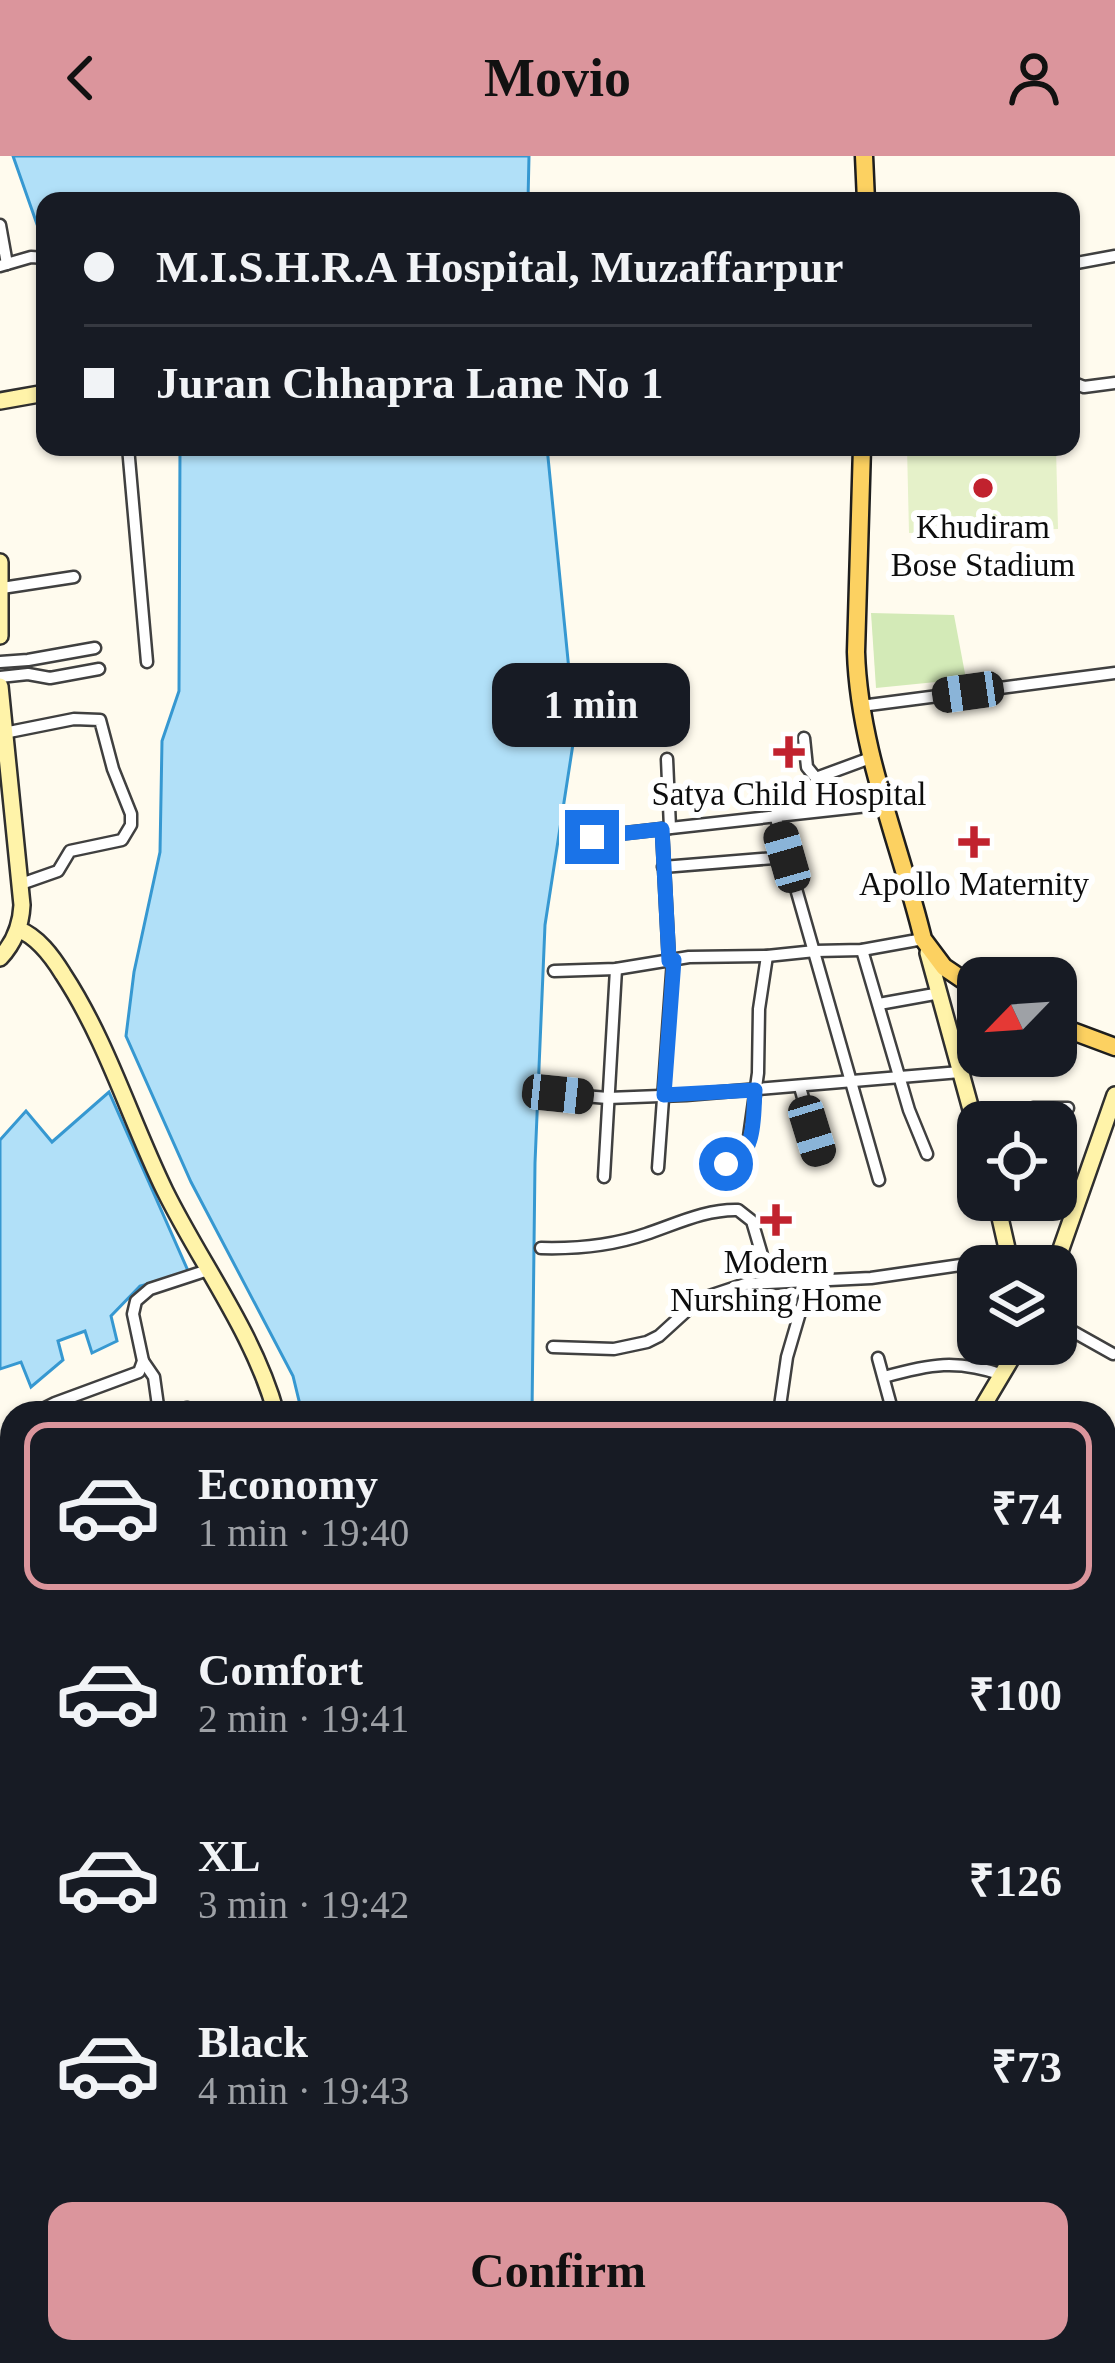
<!DOCTYPE html>
<meta charset="utf-8">
<style>
:root{--surface:#171b24;--page:#20242c;--text:#f1f3f6;--muted:#9ea1a6;--line:#363941;--accent:#db959c}
body{margin:0;font-family:Georgia,serif;background:var(--page);color:var(--text);height:100vh;display:flex;flex-direction:column;font-size:45px;white-space:nowrap}
*{box-sizing:border-box;margin:0}
p{font-size:39px;color:var(--muted)}
.icon{flex:none;width:66px;height:66px;fill:none;stroke:currentColor;stroke-width:2;stroke-linecap:round;stroke-linejoin:round}
.map{position:relative;flex:1;overflow:hidden}
.details{position:absolute;left:0px;top:1245px;width:1116px;height:963px;display:flex;flex-direction:column;background:var(--surface);border-radius:36px 36px 0 0;box-shadow:0 3px 9px #0004}
.details>*{flex:none}
.hud{position:absolute;left:36px;top:36px;width:1044px;height:264px;border-radius:24px;box-shadow:0 3px 9px #0004;display:grid;align-content:center;height:264px;padding:0 48px;background:var(--surface)}
.needle{width:78px;rotate:245deg}
.buttons{position:absolute;left:957px;top:801px;display:grid;gap:24px}
.buttons a{display:grid;place-items:center;width:120px;height:120px;border-radius:24px;background:var(--surface);box-shadow:0 3px 9px #0004;font-size:60px}
.end{position:absolute;width:54px;height:54px;margin:-27px;border:15px solid #1a73e8;background:#fff;box-shadow:0 0 0 6px #fff}
.from{border-radius:50%}
.bubble{position:absolute;height:84px;border-radius:24px;background:var(--surface);box-shadow:0 3px 9px #0004;font-size:39px;font-weight:600;line-height:84px;text-align:center}
.car{position:absolute;width:36px;height:72px;margin:-36px -18px;border-radius:15px;box-shadow:0 0 9px 3px #0007;background:linear-gradient(#222 24%,#8ab4d8 0 40%,#222 0 76%,#8ab4d8 0 86%,#222 0)}
.hud b{display:flex;align-items:center;gap:42px;height:114px;font-size:45px}
.hud b+b{border-top:3px solid var(--line)}
.hud i{width:30px;height:30px;background:var(--text)}
ul{padding:21px 0 0;list-style:none}
li{display:flex;align-items:center;gap:36px;height:168px;margin:0 24px 18px;padding:0 24px;border:6px solid transparent;border-radius:24px}
li div{flex:1}
li b{display:block;font-size:45px}
li em{font-style:normal;font-weight:600}
li.selected{border-color:var(--accent)}
li>.icon{width:108px;height:108px;stroke-width:1.5}
.primary-button{display:flex;gap:24px;margin-top:auto;padding:24px 48px}
.primary-button a{flex:1;height:138px;border-radius:24px;background:var(--accent);color:#111;font-size:48px;font-weight:600;line-height:138px;text-align:center}
header{display:flex;justify-content:space-between;align-items:center;height:156px;padding:0 48px;background:var(--accent);color:#111;font-size:54px;font-weight:600}
.map>svg:first-child{display:block}
.green{fill:#d3eab7}
.pitch{fill:#e5f1c9}
.water{fill:#b1e0f8;stroke:#3698d1;stroke-width:3}
.lines{fill:none;stroke-linecap:round;stroke-linejoin:round}
.street-casing{stroke:#404040;stroke-width:15}
.secondary-casing{stroke:#2f2f2f;stroke-width:20}
.primary-casing{stroke:#1e1e1e;stroke-width:21}
.street{stroke:#fff;stroke-width:10}
.secondary{stroke:#fff3a9;stroke-width:15}
.primary{stroke:#fcd161;stroke-width:16}
.route{stroke:#1a73e8;stroke-width:15}
.poi-dot{fill:#c1222e;stroke:#fff;stroke-width:4.5}
.labels{text-anchor:middle;dominant-baseline:central;stroke-width:12;stroke-linejoin:round;paint-order:stroke}
.poi-label{font-size:33px;fill:#0d0d0d;stroke:#fff}
</style>
<header><svg class="icon" aria-label="back" viewBox="0 0 24 24"><path d="M15 5l-7 7 7 7"/></svg>Movio<svg class="icon" aria-label="person" viewBox="0 0 24 24"><circle cx="12" cy="8" r="4"/><path d="M4 21q1-7 8-7t8 7"/></svg></header>
<div class="map">
<svg width="1115" height="2207" viewBox="0 0 1115 2207">
<rect width="100%" height="100%" fill="#fffbee"/>
<polygon class="green" points="871,457 954,459 966,523 876,532"/>
<polygon class="pitch" points="907,291 1056,291 1058,373 909,377"/>
<g class="water">
<polygon points="13,0 529,0 528,45 45,45 45,91"/>
<polygon points="180,291 547,291 575,575 545,769 535,1007 532,1257 302,1257 293,1220 191,1026 126,880 134,816 160,696 162,585 179,535"/>
<polygon points="109,936 189,1117 140,1130 111,1160 117,1185 92,1197 85,1175 58,1185 63,1204 31,1231 21,1206 0,1213 0,984 26,955 52,986"/>
</g>
<g class="lines">
<g class="street-casing">
<g id="street">
<polyline points="0,69 7,108"/>
<polyline points="1071,108 1115,100"/>
<polyline points="0,110 31,101 45,102"/>
<polyline points="1071,221 1074,227 1084,231 1115,227"/>
<polyline points="128,291 147,506"/>
<polyline points="2,432 74,421"/>
<polyline points="0,506 28,504 95,492"/>
<polyline points="0,521 28,518 50,522 99,513"/>
<polyline points="861,550 1115,517"/>
<polyline points="4,577 74,563 100,564 113,613 131,658 131,669 122,684 70,695 58,715 21,728"/>
<polyline points="804,582 807,611 816,622 873,601"/>
<polyline points="667,603 670,672"/>
<polyline points="775,659 879,1024"/>
<polyline points="662,673 669,805"/>
<polyline points="572,683 886,648"/>
<polyline points="663,711 787,701"/>
<polyline points="862,794 909,954 927,998"/>
<polyline points="554,815 616,813 689,801 767,800 815,795 862,794 923,783"/>
<polyline points="879,848 940,837"/>
<polyline points="800,931 819,1000"/>
<polyline points="558,938 608,942 686,939 960,916"/>
<polyline points="992,966 1033,952 1068,952"/>
<polyline points="706,1011 735,1006 747,995 758,917 759,853 767,800"/>
<polyline points="658,1012 673,804"/>
<polyline points="604,1021 616,813"/>
<path d="M541,1092C578,1093 611,1090 646,1078C676,1068 706,1053 738,1054L752,1065L770,1126"/>
<polyline points="1056,1166 1113,1198"/>
<polyline points="553,1191 614,1193 647,1186 659,1180 693,1149 706,1141 745,1128 871,1122 1009,1102"/>
<polyline points="878,1202 893,1257"/>
<polyline points="143,1205 154,1221 159,1257"/>
<path d="M884,1221C930,1208 957,1203 1003,1219"/>
<polyline points="35,1257 55,1247 139,1216 143,1205 133,1158 136,1145 150,1133 208,1114"/>
<polyline points="171,1257 187,1252 194,1257"/>
<polyline points="779,1257 787,1201 809,1126"/>
<polyline points="0,1331 12,1323"/>
<polyline points="0,1504 12,1505"/>
<polyline points="1104,1667 1115,1664"/>
<polyline points="0,1803 12,1809"/>
<polyline points="1104,1870 1115,1869"/>
<polyline points="1104,1938 1115,1933"/>
<polyline points="1104,2140 1115,2114"/>
<polyline points="1104,2149 1115,2153"/>
<polyline points="445,2196 447,2207"/>
<polyline points="750,2196 751,2207"/>
<polyline points="801,2196 801,2207"/>
<polyline points="306,2207 310,2196"/>
<polyline points="528,2207 549,2196"/>
<polyline points="665,2207 703,2196"/>
<polyline points="1076,2207 1081,2196"/>
</g>
</g>
<g class="secondary-casing">
<g id="secondary">
<polyline points="0,245 45,237"/>
<polyline points="0,406 0,480"/>
<path d="M0,530L22,749C21,770 14,787 0,802"/>
<path d="M18,773C38,781 52,800 63,818C107,885 130,963 165,1035C201,1108 254,1177 276,1257"/>
<polyline points="928,797 978,979"/>
<polyline points="996,1044 1011,1110"/>
<polyline points="1055,1110 1115,939"/>
<polyline points="979,1257 1020,1188"/>
<path d="M12,1839C0,1887 7,1945 12,1994"/>
<polyline points="42,2196 44,2207"/>
<polyline points="549,2196 560,2207"/>
<polyline points="224,2207 238,2196"/>
<polyline points="939,2207 943,2196"/>
</g>
</g>
<g class="primary-casing">
<g id="primary">
<polyline points="864,0 866,45"/>
<path d="M862,291L856,496C859,594 900,688 923,783L944,811L978,834"/>
<polyline points="1056,869 1115,891"/>
</g>
</g>
<use href="#street" class="street"/>
<use href="#secondary" class="secondary"/>
<use href="#primary" class="primary"/>
</g>
<g class="lines">
<path class="route" d="M592,681L662,673L669,805L674,804L664,939L755,934C753,962 757,999 726,1008"/>
</g>
<g class="poi-dot">
<circle cx="983" cy="332" r="12"/>
<path d="M783 578h12v12h12v12h-12v12h-12v-12h-12v-12h12z"/>
<path d="M968 668h12v12h12v12h-12v12h-12v-12h-12v-12h12z"/>
<path d="M770 1046h12v12h12v12h-12v12h-12v-12h-12v-12h12z"/>
</g>
<g class="labels">
<g class="poi-label">
<text x="983" y="371">Khudiram<tspan x="983" dy="38">Bose Stadium</tspan></text>
<text x="789" y="638">Satya Child Hospital</text>
<text x="974" y="728">Apollo Maternity</text>
<text x="776" y="1106">Modern<tspan x="776" dy="38">Nurshing Home</tspan></text>
</g>
</g>
</svg>
<div class="buttons">
<a><svg class="needle" viewBox="-14 -14 28 28"><path d="M0-13l5 13h-10z" fill="#e53935"/><path d="M0 13l5-13h-10z" fill="#9ea1a6"/></svg></a>
<a><svg class="icon" aria-label="locate" viewBox="0 0 24 24"><circle cx="12" cy="12" r="6"/><path d="M12 2v4M12 18v4M2 12h4M18 12h4"/></svg></a>
<a><svg class="icon" aria-label="layers" viewBox="0 0 24 24"><path d="M12 4l9 5-9 5-9-5zM3 14l9 5 9-5"/></svg></a>
</div>
<i class="end from" style="left:726px;top:1008px"></i>
<i class="end" style="left:592px;top:681px"></i>
<div class="bubble" style="left:492px;top:507px;width:198px">1 min</div>
<i class="car" style="left:968px;top:536px;rotate:262deg"></i>
<i class="car" style="left:787px;top:701px;rotate:344deg"></i>
<i class="car" style="left:558px;top:938px;rotate:96deg"></i>
<i class="car" style="left:812px;top:975px;rotate:163deg"></i>
<div class="hud">
<b><i class="from"></i>M.I.S.H.R.A Hospital, Muzaffarpur</b>
<b><i></i>Juran Chhapra Lane No 1</b>
</div>
<section class="details">
<ul>
<li class="selected"><svg class="icon" aria-label="car" viewBox="0 0 24 24"><path d="M5 17H2v-5l4-1 3-4h7l3 4 3 1v5h-3M9 17h6M6 11h13"/><circle cx="7" cy="17" r="2"/><circle cx="17" cy="17" r="2"/></svg><div><b>Economy</b><p>1 min · 19:40</p></div><em>₹74</em></li>
<li><svg class="icon" aria-label="car" viewBox="0 0 24 24"><path d="M5 17H2v-5l4-1 3-4h7l3 4 3 1v5h-3M9 17h6M6 11h13"/><circle cx="7" cy="17" r="2"/><circle cx="17" cy="17" r="2"/></svg><div><b>Comfort</b><p>2 min · 19:41</p></div><em>₹100</em></li>
<li><svg class="icon" aria-label="car" viewBox="0 0 24 24"><path d="M5 17H2v-5l4-1 3-4h7l3 4 3 1v5h-3M9 17h6M6 11h13"/><circle cx="7" cy="17" r="2"/><circle cx="17" cy="17" r="2"/></svg><div><b>XL</b><p>3 min · 19:42</p></div><em>₹126</em></li>
<li><svg class="icon" aria-label="car" viewBox="0 0 24 24"><path d="M5 17H2v-5l4-1 3-4h7l3 4 3 1v5h-3M9 17h6M6 11h13"/><circle cx="7" cy="17" r="2"/><circle cx="17" cy="17" r="2"/></svg><div><b>Black</b><p>4 min · 19:43</p></div><em>₹73</em></li>
</ul>
<div class="primary-button"><a>Confirm</a></div>
</section>
</div>
